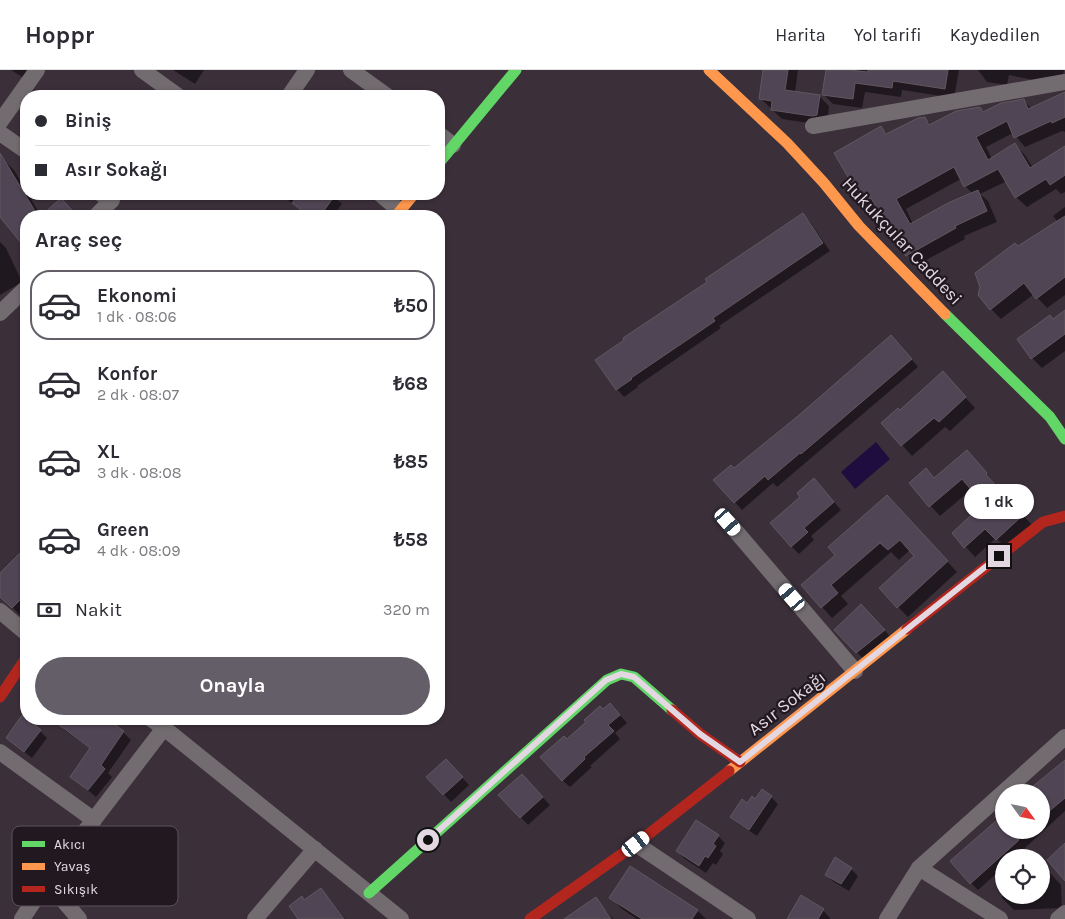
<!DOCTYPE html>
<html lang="tr">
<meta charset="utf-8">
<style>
:root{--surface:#fff;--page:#f7f7f7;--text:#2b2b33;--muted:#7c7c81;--line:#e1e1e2;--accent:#635e67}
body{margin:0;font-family:Karla,sans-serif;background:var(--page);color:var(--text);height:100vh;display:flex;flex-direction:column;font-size:19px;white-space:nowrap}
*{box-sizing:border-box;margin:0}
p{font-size:16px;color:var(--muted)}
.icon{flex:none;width:28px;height:28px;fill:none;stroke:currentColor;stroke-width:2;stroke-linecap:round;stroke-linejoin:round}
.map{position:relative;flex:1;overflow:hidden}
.panel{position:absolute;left:20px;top:140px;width:425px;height:515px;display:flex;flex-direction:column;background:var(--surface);border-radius:20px;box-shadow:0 1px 4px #0004}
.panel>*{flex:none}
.hud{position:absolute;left:20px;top:20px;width:425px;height:110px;border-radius:20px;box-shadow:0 1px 4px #0004;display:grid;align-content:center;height:110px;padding:0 15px;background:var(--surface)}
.needle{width:32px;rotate:123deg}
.controls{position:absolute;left:995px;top:714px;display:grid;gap:10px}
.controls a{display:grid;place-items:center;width:55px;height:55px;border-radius:50%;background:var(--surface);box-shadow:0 1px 4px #0004;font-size:25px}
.end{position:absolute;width:22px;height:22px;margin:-11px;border:6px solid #e3d7e2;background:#111;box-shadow:0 0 0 2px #111}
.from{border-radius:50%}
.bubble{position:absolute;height:35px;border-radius:18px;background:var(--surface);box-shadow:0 1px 4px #0004;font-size:16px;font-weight:700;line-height:35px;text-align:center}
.car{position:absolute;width:15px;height:30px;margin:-15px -8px;border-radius:6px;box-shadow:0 0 4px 1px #0007;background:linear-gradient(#fff 24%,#345 0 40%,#fff 0 76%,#345 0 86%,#fff 0)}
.hud b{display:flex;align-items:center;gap:18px;height:48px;font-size:19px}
.hud b+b{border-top:1px solid var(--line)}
.hud i{width:12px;height:12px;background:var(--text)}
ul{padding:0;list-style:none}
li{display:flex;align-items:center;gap:15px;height:70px;margin:0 10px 8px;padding:0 5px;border:2px solid transparent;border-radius:20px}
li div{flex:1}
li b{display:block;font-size:19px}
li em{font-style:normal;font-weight:700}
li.selected{border-color:var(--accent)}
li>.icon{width:45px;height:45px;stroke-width:1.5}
h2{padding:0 15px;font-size:22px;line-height:60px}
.pay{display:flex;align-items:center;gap:12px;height:55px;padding:0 15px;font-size:19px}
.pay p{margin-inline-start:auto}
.cta{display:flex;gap:10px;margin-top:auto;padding:10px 15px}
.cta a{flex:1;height:58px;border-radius:30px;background:var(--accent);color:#fff;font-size:20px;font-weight:700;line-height:58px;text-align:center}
header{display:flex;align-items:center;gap:30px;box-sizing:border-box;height:70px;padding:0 25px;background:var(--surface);border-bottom:1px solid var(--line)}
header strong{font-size:24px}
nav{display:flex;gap:28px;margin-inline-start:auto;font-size:18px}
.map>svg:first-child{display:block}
.water{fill:#1f0d3f}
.shadow{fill:#0007;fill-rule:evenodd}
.building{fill:#504554;stroke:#605861}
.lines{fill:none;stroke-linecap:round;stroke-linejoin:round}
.street{stroke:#726c70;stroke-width:16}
.fast{stroke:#63d668;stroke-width:11}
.slow{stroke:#ff974d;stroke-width:11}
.jam{stroke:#b3261e;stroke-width:11}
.route{stroke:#e3d7e2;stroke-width:6}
.labels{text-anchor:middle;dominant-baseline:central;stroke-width:4.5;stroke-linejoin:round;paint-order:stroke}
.street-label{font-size:18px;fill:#e3d7e2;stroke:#211820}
.key{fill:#211820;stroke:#5b515a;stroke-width:1}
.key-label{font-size:14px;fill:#e3d7e2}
</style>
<header>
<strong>Hoppr</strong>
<nav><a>Harita</a><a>Yol tarifi</a><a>Kaydedilen</a></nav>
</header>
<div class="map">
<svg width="1065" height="849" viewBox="0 0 1065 849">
<rect width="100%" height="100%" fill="#3b303a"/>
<polygon class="water" points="876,372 890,389 855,419 841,402"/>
<g class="shadow">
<polygon points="11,0 41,0 33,14"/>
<polygon points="173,0 204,0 195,14"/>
<polygon points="765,0 798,0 795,23 819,26 829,36 827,55 822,55 782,49 760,28"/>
<polygon points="827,0 959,0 954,28 902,20 901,27 865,22 862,38 833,34 824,25"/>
<polygon points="978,0 1064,0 1061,14 1057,15 1009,5 1007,15 987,12"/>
<path d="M1065,24V62L1062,61L1025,77L1013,63L986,77L992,89L1015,75L1025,85L1033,98L1065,78V122L1061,124L1056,119L1027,137L1016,127L1007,111L980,124L988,131L997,152L964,166L965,169L917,195L899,176L879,140L874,143L864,133L836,84L881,58L888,64L924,48L931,55L980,38L984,42L1024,31L1031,38ZM961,109L965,116L972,123L913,154L906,139Z"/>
<polygon points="2,89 14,100 41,146 26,146 26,177 11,158 0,137 0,90"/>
<polygon points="280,124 331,124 342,134 333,146 309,146"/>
<polygon points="1065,137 1065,225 1047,238 1034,224 1001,249 991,239 1019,178 1058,152 1053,146"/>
<polygon points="802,144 810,152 830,181 719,256 721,258 637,316 638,317 624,327 617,319 709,212"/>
<polygon points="0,172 6,178 22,212 0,225"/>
<polygon points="1065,242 1065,281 1042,298 1032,288 1054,251"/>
<polygon points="439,248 445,256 439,261"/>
<polygon points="899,274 918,297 777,417 773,413 742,440 715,410 734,400"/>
<polygon points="952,313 975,338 950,361 945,357 912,386 882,353"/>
<polygon points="976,391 996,414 995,415 1032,455 1007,479 996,468 975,487 953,463 985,434 972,419 940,446 910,414 935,409"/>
<polygon points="821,417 841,440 811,466 814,470 799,484 791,476"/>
<polygon points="897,437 957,502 908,547 898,537 916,486 910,480 899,490 891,482 841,526 848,534 832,548 802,515"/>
<polygon points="26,465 26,473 23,469"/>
<polygon points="26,478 26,547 24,549 0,525 0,505"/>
<polygon points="873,547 895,572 868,594 836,560"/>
<polygon points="603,641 617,642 627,653 615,663 620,669 590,696 592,697 570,717 562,710 567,671"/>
<polygon points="59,649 100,649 123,662 131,670 108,703 112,707 96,727 72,707 91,679 64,660 57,652"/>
<polygon points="40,661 47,668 32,688 7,668"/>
<polygon points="1065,690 1065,741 1014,788 1004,788 1004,797 978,820 971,813 1004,760 1041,760 1041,722 1027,722"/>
<polygon points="453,698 469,715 451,732 428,707"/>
<polygon points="529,713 550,735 528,755 500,725"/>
<polygon points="771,727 778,734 757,766 739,754 731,747 748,734"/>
<polygon points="718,766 725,773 720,781 723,784 716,795 713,793 706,803 685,789 677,781"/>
<polygon points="630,797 698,841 706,849 637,849 622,839 611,828"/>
<polygon points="851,799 858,806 849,821 834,812 826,805"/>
<polygon points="1041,803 1050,803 1061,815 1062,838 1014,840 1002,828 1002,805 1004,805 1004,825 1041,825"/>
<polygon points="321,819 328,827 345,849 301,849 305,831"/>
<polygon points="596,829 613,849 566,849"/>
<polygon points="823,840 830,848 830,849 788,849"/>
</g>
<g class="building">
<polygon points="763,0 788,0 785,20 820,25 817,45 812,46 771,40 772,31 759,29"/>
<polygon points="826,0 850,0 868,2 868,0 948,0 945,19 893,11 892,18 855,13 853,29 822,25"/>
<polygon points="1065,22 1065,47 1052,53 1051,51 1014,68 1007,51 976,67 988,90 1015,73 1030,98 1065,76 1065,105 1050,115 1046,109 1015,128 998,99 964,117 954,97 896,129 910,154 948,133 978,120 987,141 955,156 956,158 906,186 898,177 871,128 863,133 834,83 881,56 886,64 918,48 925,47 929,55 956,41 980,37 983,42 1001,33 1024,29 1028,39"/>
<polygon points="0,83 38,146 26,146 26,179 0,147"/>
<polygon points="299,124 336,124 320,146 309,146 292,133"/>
<polygon points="61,128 77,146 41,146"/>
<polygon points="803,143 823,173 713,248 715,251 631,308 632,309 616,320 595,290 624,270 623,268 707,212 705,209"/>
<polygon points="1065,146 1065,207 1036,229 1024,213 990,240 978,225 980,217 975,203 1015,173 1018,176"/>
<polygon points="1065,240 1065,264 1031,289 1017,269 1050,245 1053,249"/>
<polygon points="891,265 912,289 801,384 800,383 768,410 765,406 734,433 713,410 731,395 734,398 798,346"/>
<polygon points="943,301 966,327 939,352 934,348 901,376 881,353 898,338 900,340"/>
<polygon points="967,380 987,403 986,404 1023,445 996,470 985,459 964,478 952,463 983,434 962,409 929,437 909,413 926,398 934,408"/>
<polygon points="814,408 834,432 804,458 808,462 791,477 770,453 800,427 797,423"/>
<polygon points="887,425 948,491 897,538 879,518 914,486 900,470 888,480 880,473 831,515 838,523 821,538 801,515 835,485 828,477"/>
<polygon points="26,477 26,524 12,538 0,527 0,503"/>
<polygon points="861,534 885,560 856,583 834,560"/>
<polygon points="610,633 620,645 608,655 614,661 584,687 585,689 562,711 540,687 564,666 567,669 586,652 584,650 600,636 603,639"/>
<polygon points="22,645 41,660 24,682 6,668"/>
<polygon points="51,649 106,649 124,661 101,695 105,699 88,720 70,707 90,678"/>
<polygon points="446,689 463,707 443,725 426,707"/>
<polygon points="1065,690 1065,728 1041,748 1041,722 1026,722"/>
<polygon points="522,704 543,727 520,748 498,725"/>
<polygon points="762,719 772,726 749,760 730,747 742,729 747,733 752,726 755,729"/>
<polygon points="1004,744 1004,760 1028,760 1018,769 1019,770 970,814 950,791"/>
<polygon points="696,750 719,765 713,774 716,776 708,788 705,786 699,796 676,781"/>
<polygon points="1065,773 1065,811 1047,790"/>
<polygon points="835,787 852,798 841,814 825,805"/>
<polygon points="630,796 698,840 692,849 642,849 609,828"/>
<polygon points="321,818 344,849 298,849 289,836 302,826 304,830"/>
<polygon points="801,825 824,839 818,849 787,849"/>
<polygon points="596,827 611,849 564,849"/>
</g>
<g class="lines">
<g class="street">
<polyline points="142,0 178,26"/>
<polyline points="351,0 387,26"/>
<polyline points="289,26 307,0"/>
<polyline points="0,52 37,0"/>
<polyline points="813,56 1065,12"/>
<polyline points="0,63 26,81"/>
<polyline points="439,64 453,75"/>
<polyline points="380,124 400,141"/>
<polyline points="96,146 112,130 101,124"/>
<polyline points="0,243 26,218"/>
<polyline points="728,452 855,601"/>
<polyline points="0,541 26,563"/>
<polyline points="151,649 164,658 401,849"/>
<polyline points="0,682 94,750"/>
<polyline points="636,774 748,849"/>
<polyline points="919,798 1000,849"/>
<polyline points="47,811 79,849"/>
<polyline points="22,849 47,811 164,658"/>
<polyline points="255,849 315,779"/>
<polyline points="887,849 919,798 1065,667"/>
<polyline points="1058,849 1065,843"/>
</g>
<g class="fast">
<polyline points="439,93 516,0"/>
<polyline points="945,244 1050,347 1065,369"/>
<polyline points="369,823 607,610 621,604 634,607 672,640"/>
</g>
<g class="slow">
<polyline points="709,0 787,73 824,113 859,156 945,244"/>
<polyline points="396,146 414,124"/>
<polyline points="729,701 907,559"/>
</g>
<g class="jam">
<polyline points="907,559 1043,452 1065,446"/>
<polyline points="0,627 26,588"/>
<polyline points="672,640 700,664 740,692"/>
<polyline points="530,849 636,774 729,701"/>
</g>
</g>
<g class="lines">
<polyline class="route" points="428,770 606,610 621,604 634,607 700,664 740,692 999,486"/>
</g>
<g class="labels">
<g class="street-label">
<text transform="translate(902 171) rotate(47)">Hukukçular Caddesi</text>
<text transform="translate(787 633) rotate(-38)">Asır Sokağı</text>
</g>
</g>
<rect x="12" y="756" width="166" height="80" rx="8" class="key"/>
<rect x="22" y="771" width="23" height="6" fill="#63d668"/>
<rect x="22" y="793" width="23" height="7" fill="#ff974d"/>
<rect x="22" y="816" width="23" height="6" fill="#b3261e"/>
<g class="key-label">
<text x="54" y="779">Akıcı</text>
<text x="54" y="801">Yavaş</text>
<text x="54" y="824">Sıkışık</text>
</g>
</svg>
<div class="controls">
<a><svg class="needle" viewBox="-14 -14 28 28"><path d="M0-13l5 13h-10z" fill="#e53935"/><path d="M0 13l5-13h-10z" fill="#7c7c81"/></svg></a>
<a><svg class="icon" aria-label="locate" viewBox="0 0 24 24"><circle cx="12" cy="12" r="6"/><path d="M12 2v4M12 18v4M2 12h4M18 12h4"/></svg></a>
</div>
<i class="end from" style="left:428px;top:770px"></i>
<i class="end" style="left:999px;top:486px"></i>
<div class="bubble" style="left:964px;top:414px;width:70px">1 dk</div>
<i class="car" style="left:728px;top:452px;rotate:139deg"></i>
<i class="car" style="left:792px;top:527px;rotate:319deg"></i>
<i class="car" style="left:636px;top:774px;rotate:52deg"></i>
<div class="hud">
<b><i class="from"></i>Biniş</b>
<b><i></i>Asır Sokağı</b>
</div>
<section class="panel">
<h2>Araç seç</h2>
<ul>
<li class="selected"><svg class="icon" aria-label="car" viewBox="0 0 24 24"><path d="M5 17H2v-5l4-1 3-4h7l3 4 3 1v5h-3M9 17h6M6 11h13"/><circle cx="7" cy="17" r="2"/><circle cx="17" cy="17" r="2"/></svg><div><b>Ekonomi</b><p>1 dk · 08:06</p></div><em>₺50</em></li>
<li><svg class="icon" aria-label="car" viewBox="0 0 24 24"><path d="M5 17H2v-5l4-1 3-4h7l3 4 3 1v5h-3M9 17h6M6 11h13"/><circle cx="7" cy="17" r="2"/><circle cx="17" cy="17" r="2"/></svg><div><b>Konfor</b><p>2 dk · 08:07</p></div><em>₺68</em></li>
<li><svg class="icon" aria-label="car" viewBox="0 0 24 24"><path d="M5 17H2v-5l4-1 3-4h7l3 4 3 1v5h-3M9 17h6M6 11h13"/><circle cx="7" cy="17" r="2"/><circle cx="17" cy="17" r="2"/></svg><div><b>XL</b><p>3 dk · 08:08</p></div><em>₺85</em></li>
<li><svg class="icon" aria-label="car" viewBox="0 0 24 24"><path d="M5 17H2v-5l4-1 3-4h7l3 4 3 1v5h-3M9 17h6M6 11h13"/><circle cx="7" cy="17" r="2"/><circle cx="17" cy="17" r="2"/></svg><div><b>Green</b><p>4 dk · 08:09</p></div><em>₺58</em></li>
</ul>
<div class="pay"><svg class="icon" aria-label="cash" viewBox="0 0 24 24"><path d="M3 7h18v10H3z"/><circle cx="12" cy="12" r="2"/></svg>Nakit<p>320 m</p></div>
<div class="cta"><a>Onayla</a></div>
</section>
</div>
